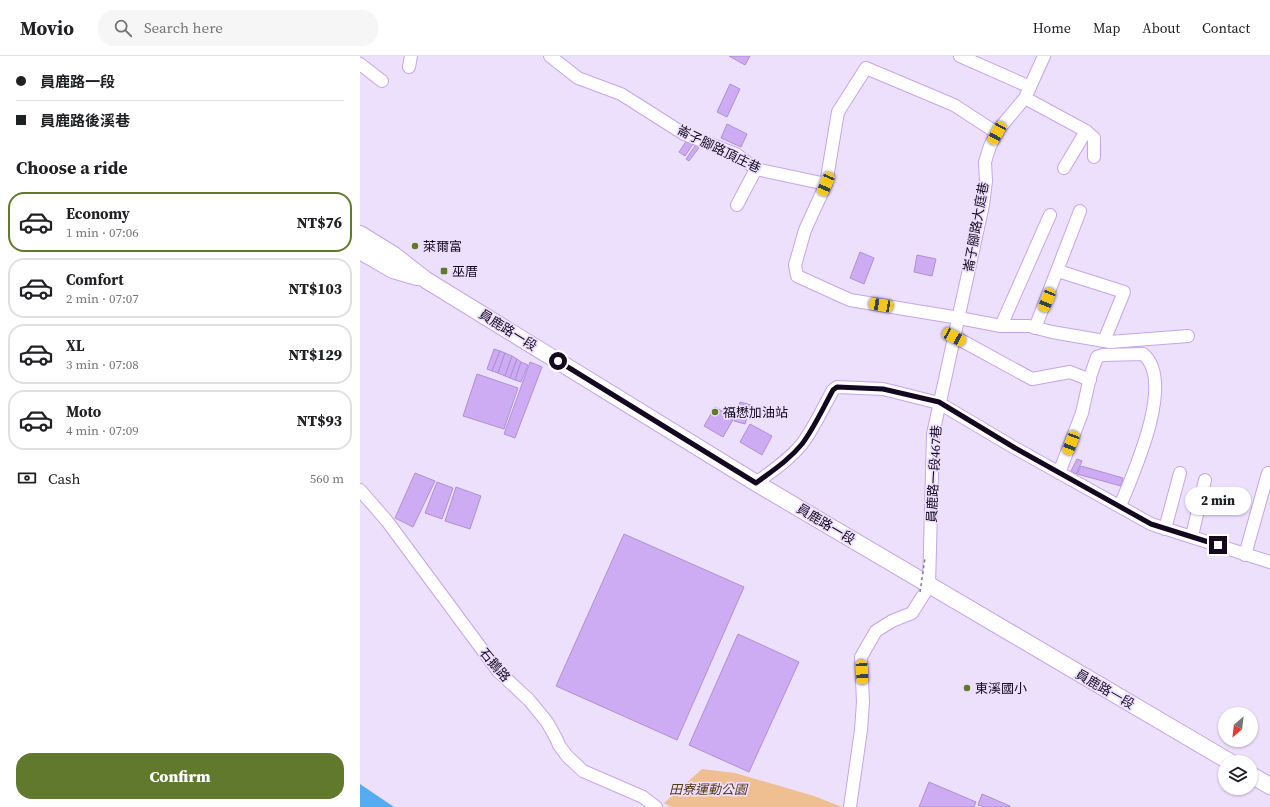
<!DOCTYPE html>
<meta charset="utf-8">
<style>
:root{--surface:#fff;--page:#f6f6f6;--text:#202124;--muted:#757577;--line:#e0e0e0;--accent:#60792c}
body{margin:0;font-family:"Source Serif 4","Noto Sans TC",serif;background:var(--page);color:var(--text);height:100vh;display:flex;flex-direction:column;font-size:15px;white-space:nowrap}
*{box-sizing:border-box;margin:0}
p{font-size:13px;color:var(--muted)}
.icon{flex:none;width:22px;height:22px;fill:none;stroke:currentColor;stroke-width:2;stroke-linecap:round;stroke-linejoin:round}
.map{position:relative;flex:1;overflow:hidden}
.details{display:flex;flex-direction:column;background:var(--surface);width:360px}
.details>*{flex:none}
.hud{display:grid;align-content:center;height:88px;padding:0 16px;background:var(--surface)}
.needle{width:26px;rotate:208deg}
.controls{position:absolute;left:858px;top:651px;display:grid;gap:8px}
.controls a{display:grid;place-items:center;width:40px;height:40px;border-radius:50%;background:var(--surface);box-shadow:0 1px 3px #0004;font-size:20px}
.end{position:absolute;width:18px;height:18px;margin:-9px;border:5px solid #140820;background:#fff;box-shadow:0 0 0 2px #fff}
.from{border-radius:50%}
.bubble{position:absolute;height:28px;border-radius:14px;background:var(--surface);box-shadow:0 1px 3px #0004;font-size:13px;font-weight:800;line-height:28px;text-align:center}
.car{position:absolute;width:12px;height:24px;margin:-12px -6px;border-radius:5px;box-shadow:0 0 3px 1px #0007;background:linear-gradient(#f5c518 24%,#345 0 40%,#f5c518 0 76%,#345 0 86%,#f5c518 0)}
.hud b{display:flex;align-items:center;gap:14px;height:38px;font-size:15px}
.hud b+b{border-top:1px solid var(--line)}
.hud i{width:10px;height:10px;background:var(--text)}
ul{padding:0;list-style:none}
li{display:flex;align-items:center;gap:12px;height:60px;margin:0 8px 6px;padding:0 8px;border:2px solid var(--line);border-radius:16px}
li div{flex:1}
li b{display:block;font-size:15px}
li em{font-style:normal;font-weight:800}
li.selected{border-color:var(--accent)}
li>.icon{width:36px;height:36px;stroke-width:1.5}
h2{padding:0 16px;font-size:18px;line-height:48px}
.pay{display:flex;align-items:center;gap:10px;height:44px;padding:0 16px;font-size:15px}
.pay p{margin-inline-start:auto}
.action{display:flex;gap:8px;margin-top:auto;padding:8px 16px}
.action a{flex:1;height:46px;border-radius:16px;background:var(--accent);color:#fff;font-size:16px;font-weight:800;line-height:46px;text-align:center}
header{display:flex;align-items:center;gap:24px;box-sizing:border-box;height:56px;padding:0 20px;background:var(--surface);border-bottom:1px solid var(--line)}
header strong{font-size:19px}
nav{display:flex;gap:22px;margin-inline-start:auto;font-size:14px}
.search{width:280px;height:36px;background:var(--page);display:flex;align-items:center;gap:10px;box-sizing:border-box;padding:0 14px;border-radius:16px;color:var(--muted);font-size:15px}
main{display:flex;flex:1;min-height:0}
.map>svg:first-child{display:block}
.green{fill:#efbf91}
.water{fill:#56acf0}
.building{fill:#cdacf3;stroke:#af90d3}
.lines{fill:none;stroke-linecap:round;stroke-linejoin:round}
.minor-casing{stroke:#c5a5ea;stroke-width:14}
.major-casing{stroke:#c5a5ea;stroke-width:18}
.minor{stroke:#fff;stroke-width:12}
.major{stroke:#fff;stroke-width:16}
.path-bridge{stroke:#837691;stroke-width:1.5;stroke-dasharray:3 3;stroke-linecap:butt}
.route{stroke:#140820;stroke-width:5}
.poi-dot{fill:#60792c;stroke:#ede0fd;stroke-width:1.5}
.labels{text-anchor:middle;dominant-baseline:central;stroke-width:3.5;stroke-linejoin:round;paint-order:stroke}
.street-label{font-size:13px;fill:#140820;stroke:#ede0fd}
.poi-label{font-size:13px;fill:#140820;stroke:#ede0fd;text-anchor:start}
.park-label{font-size:13px;font-style:italic;fill:#583918;stroke:#ede0fd}
</style>
<header>
<strong>Movio</strong>
<div class="search"><svg class="icon" aria-label="search" viewBox="0 0 24 24"><circle cx="10" cy="10" r="6"/><path d="M15 15l6 6"/></svg>Search here</div>
<nav><a>Home</a><a>Map</a><a>About</a><a>Contact</a></nav>
</header>
<main>
<section class="details">
<div class="hud">
<b><i class="from"></i>員鹿路一段</b>
<b><i></i>員鹿路後溪巷</b>
</div>
<h2>Choose a ride</h2>
<ul>
<li class="selected"><svg class="icon" aria-label="car" viewBox="0 0 24 24"><path d="M5 17H2v-5l4-1 3-4h7l3 4 3 1v5h-3M9 17h6M6 11h13"/><circle cx="7" cy="17" r="2"/><circle cx="17" cy="17" r="2"/></svg><div><b>Economy</b><p>1 min · 07:06</p></div><em>NT$76</em></li>
<li><svg class="icon" aria-label="car" viewBox="0 0 24 24"><path d="M5 17H2v-5l4-1 3-4h7l3 4 3 1v5h-3M9 17h6M6 11h13"/><circle cx="7" cy="17" r="2"/><circle cx="17" cy="17" r="2"/></svg><div><b>Comfort</b><p>2 min · 07:07</p></div><em>NT$103</em></li>
<li><svg class="icon" aria-label="car" viewBox="0 0 24 24"><path d="M5 17H2v-5l4-1 3-4h7l3 4 3 1v5h-3M9 17h6M6 11h13"/><circle cx="7" cy="17" r="2"/><circle cx="17" cy="17" r="2"/></svg><div><b>XL</b><p>3 min · 07:08</p></div><em>NT$129</em></li>
<li><svg class="icon" aria-label="car" viewBox="0 0 24 24"><path d="M5 17H2v-5l4-1 3-4h7l3 4 3 1v5h-3M9 17h6M6 11h13"/><circle cx="7" cy="17" r="2"/><circle cx="17" cy="17" r="2"/></svg><div><b>Moto</b><p>4 min · 07:09</p></div><em>NT$93</em></li>
</ul>
<div class="pay"><svg class="icon" aria-label="cash" viewBox="0 0 24 24"><path d="M3 7h18v10H3z"/><circle cx="12" cy="12" r="2"/></svg>Cash<p>560 m</p></div>
<div class="action"><a>Confirm</a></div>
</section>
<div class="map">
<svg width="910" height="751" viewBox="0 0 910 751">
<rect width="100%" height="100%" fill="#ede0fd"/>
<polygon class="green" points="342,713 375,717 454,740 482,751 311,751 304,747"/>
<polygon class="water" points="0,728 34,751 0,751"/>
<g class="building">
<polygon points="369,0 390,0 385,9"/>
<polygon points="370,28 380,33 367,61 357,56"/>
<polygon points="367,68 387,78 381,91 361,82"/>
<polygon points="327,84 333,88 325,100 319,96"/>
<polygon points="337,87 341,89 329,105 326,103"/>
<polygon points="500,196 514,202 504,228 490,222"/>
<polygon points="557,199 576,203 572,220 554,216"/>
<polygon points="134,293 140,295 132,315 127,313"/>
<polygon points="140,295 145,297 138,317 132,315"/>
<polygon points="145,297 152,300 145,320 138,317"/>
<polygon points="152,300 157,303 150,322 145,320"/>
<polygon points="157,303 161,306 155,324 150,322"/>
<polygon points="161,306 168,309 161,326 155,324"/>
<polygon points="170,306 182,311 155,382 144,378"/>
<polygon points="117,318 158,332 144,373 103,360"/>
<polygon points="380,346 391,349 385,368 374,365"/>
<polygon points="355,351 374,362 363,381 344,370"/>
<polygon points="390,368 412,380 402,399 380,386"/>
<polygon points="717,403 722,405 716,418 711,415"/>
<polygon points="721,410 763,422 761,430 717,418"/>
<polygon points="55,417 75,425 53,471 35,462"/>
<polygon points="77,426 93,432 82,463 65,457"/>
<polygon points="96,431 121,440 110,473 85,465"/>
<polygon points="264,478 384,531 317,684 196,630"/>
<polygon points="378,578 439,606 389,716 329,689"/>
<polygon points="569,726 616,746 614,751 559,751"/>
<polygon points="622,738 650,750 650,751 624,751 618,749"/>
</g>
<g class="lines">
<g class="minor-casing">
<g id="minor">
<polyline points="190,0 218,22 261,38 324,78 376,98 396,113 466,128 478,56 506,12 594,49 637,77"/>
<polyline points="600,0 670,31"/>
<polyline points="0,8 22,25"/>
<polyline points="49,11 51,0"/>
<polyline points="665,42 726,75 734,82 734,101"/>
<polyline points="704,112 726,75"/>
<polyline points="466,128 445,174 435,209 437,220 490,244 599,262 641,270 669,270 692,276 750,286 828,280"/>
<polyline points="377,149 396,113"/>
<polyline points="698,215 764,236 744,285"/>
<polyline points="641,270 690,159"/>
<polyline points="675,272 720,155"/>
<polyline points="595,281 672,323 710,316 730,324"/>
<path d="M699,417L722,357L730,321L737,301L743,299L783,298C816,325 773,418 760,450"/>
<path d="M396,427C412,415 429,404 442,388C454,372 463,352 473,334L477,331L523,333L579,347L655,392L791,468L910,506"/>
<polyline points="0,434 27,465 138,615 169,644 187,666 196,682 199,689 207,700 223,715 283,741 296,751"/>
<polyline points="805,473 820,417"/>
<polyline points="832,480 845,424"/>
<polyline points="885,499 908,417"/>
<polyline points="490,751 501,674 503,646 501,601 516,575 532,565 552,557 569,530 573,378 623,149 626,125 625,106 630,90 639,73 665,42 684,0"/>
</g>
</g>
<g class="major-casing">
<g id="major">
<polyline points="0,178 34,199 66,224 396,427 870,706"/>
<polyline points="0,195 33,214 57,221"/>
<polyline points="891,719 910,730"/>
</g>
</g>
<use href="#minor" class="minor"/>
<use href="#major" class="major"/>
<polyline class="path-bridge" points="560,536 565,502"/>
</g>
<g class="lines">
<path class="route" d="M198,305L396,427C412,415 429,404 442,388C454,372 463,352 473,334L477,331L523,333L579,346L655,392L791,468L858,489"/>
</g>
<g class="poi-dot">
<circle cx="55" cy="190" r="4"/>
<rect x="80" y="211" width="8" height="8" rx="2"/>
<circle cx="355" cy="356" r="4"/>
<circle cx="607" cy="632" r="4"/>
</g>
<g class="labels">
<g class="street-label">
<text transform="translate(359 93) rotate(26)">崙子腳路頂庄巷</text>
<text transform="translate(616 171) rotate(-80)">崙子腳路大庭巷</text>
<text transform="translate(148 274) rotate(32)">員鹿路一段</text>
<text transform="translate(574 418) rotate(-87)">員鹿路一段467巷</text>
<text transform="translate(466 468) rotate(31)">員鹿路一段</text>
<text transform="translate(135 609) rotate(50)">石鵝路</text>
<text transform="translate(745 633) rotate(30)">員鹿路一段</text>
</g>
<g class="poi-label">
<text x="63" y="190">萊爾富</text>
<text x="92" y="215">巫厝</text>
<text x="363" y="356">福懋加油站</text>
<text x="615" y="632">東溪國小</text>
</g>
<g class="park-label">
<text x="348" y="733">田寮運動公園</text>
</g>
</g>
</svg>
<div class="controls">
<a><svg class="needle" viewBox="-14 -14 28 28"><path d="M0-13l5 13h-10z" fill="#e53935"/><path d="M0 13l5-13h-10z" fill="#757577"/></svg></a>
<a><svg class="icon" aria-label="layers" viewBox="0 0 24 24"><path d="M12 4l9 5-9 5-9-5zM3 14l9 5 9-5"/></svg></a>
</div>
<i class="end from" style="left:198px;top:305px"></i>
<i class="end" style="left:858px;top:489px"></i>
<div class="bubble" style="left:825px;top:431px;width:66px">2 min</div>
<i class="car" style="left:637px;top:77px;rotate:209deg"></i>
<i class="car" style="left:466px;top:128px;rotate:203deg"></i>
<i class="car" style="left:687px;top:244px;rotate:202deg"></i>
<i class="car" style="left:521px;top:249px;rotate:279deg"></i>
<i class="car" style="left:594px;top:281px;rotate:118deg"></i>
<i class="car" style="left:711px;top:387px;rotate:201deg"></i>
<i class="car" style="left:502px;top:616px;rotate:177deg"></i>
</div>
</main>
